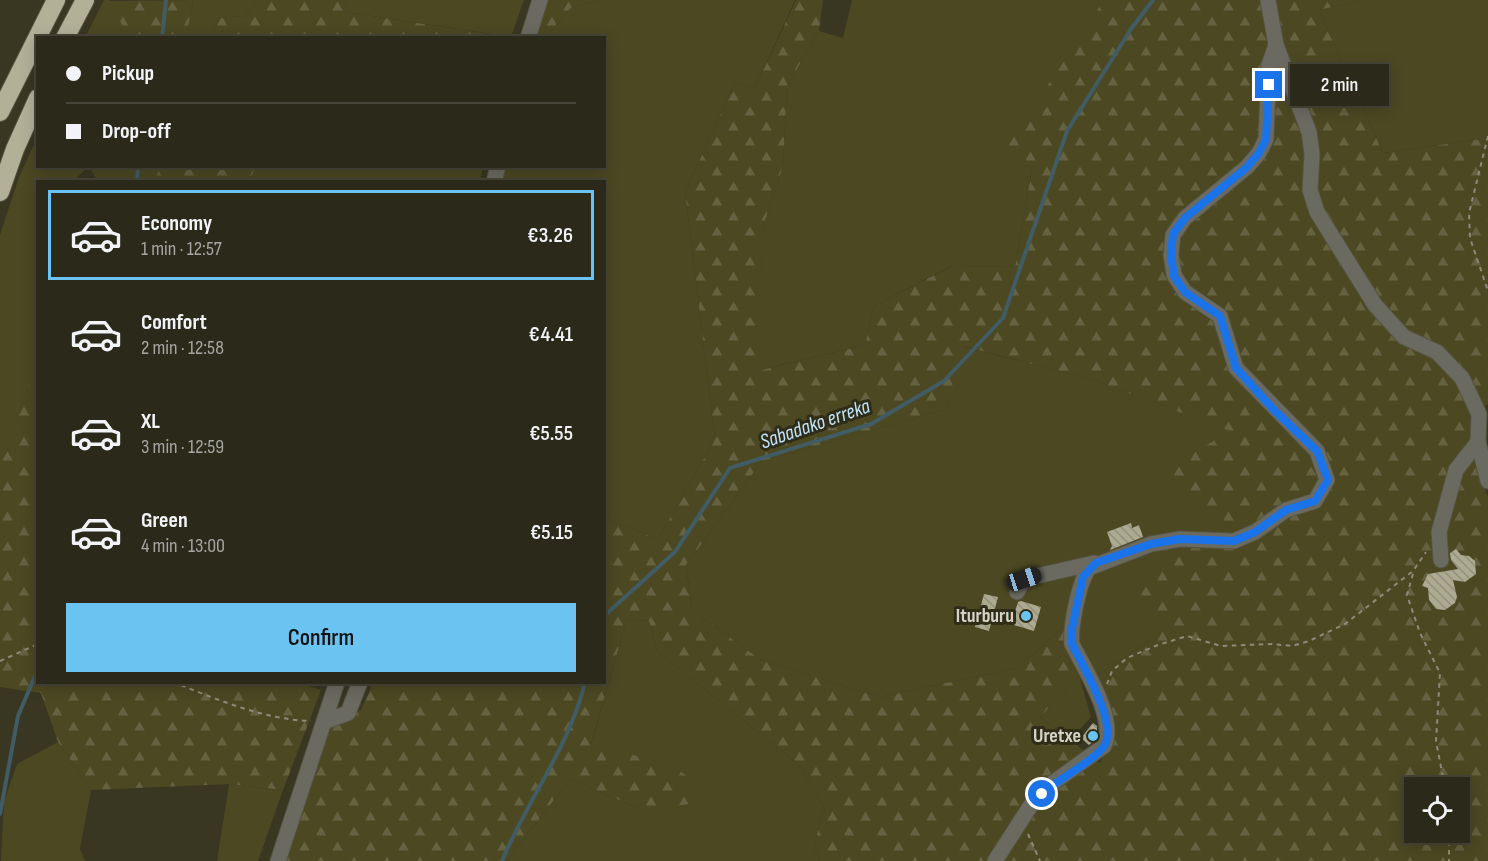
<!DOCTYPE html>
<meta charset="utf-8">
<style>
:root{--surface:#2b291a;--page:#333123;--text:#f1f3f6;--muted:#a6a6a2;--line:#474539;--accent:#6bc3f2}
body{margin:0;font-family:"Sofia Sans Condensed",sans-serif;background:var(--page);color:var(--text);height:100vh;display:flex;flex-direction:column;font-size:22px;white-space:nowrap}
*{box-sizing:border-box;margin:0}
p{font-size:20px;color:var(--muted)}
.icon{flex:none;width:33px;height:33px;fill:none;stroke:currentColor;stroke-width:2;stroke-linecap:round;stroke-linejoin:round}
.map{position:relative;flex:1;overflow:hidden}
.drawer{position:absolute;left:36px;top:180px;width:570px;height:504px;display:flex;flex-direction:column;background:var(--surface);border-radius:0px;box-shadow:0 3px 15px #0003,0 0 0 2px var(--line)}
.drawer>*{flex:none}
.hud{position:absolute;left:36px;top:36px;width:570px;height:132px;border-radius:0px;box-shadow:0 3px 15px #0003,0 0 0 2px var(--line);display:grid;align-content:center;height:132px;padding:0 30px;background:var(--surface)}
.fabs{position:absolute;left:1404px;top:777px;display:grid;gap:12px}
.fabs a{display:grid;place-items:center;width:66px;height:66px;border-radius:0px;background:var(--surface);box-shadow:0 3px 15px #0003,0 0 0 2px var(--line);font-size:30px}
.end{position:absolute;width:27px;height:27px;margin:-14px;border:8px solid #1a73e8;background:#fff;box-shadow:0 0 0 3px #fff}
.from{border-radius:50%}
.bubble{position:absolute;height:42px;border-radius:0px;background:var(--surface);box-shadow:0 3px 15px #0003,0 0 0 2px var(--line);font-size:20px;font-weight:600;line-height:42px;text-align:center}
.car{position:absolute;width:18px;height:36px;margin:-18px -9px;border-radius:8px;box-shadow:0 0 4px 2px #0007;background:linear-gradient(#222 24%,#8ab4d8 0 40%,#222 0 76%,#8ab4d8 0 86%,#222 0)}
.hud b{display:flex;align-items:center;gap:21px;height:57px;font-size:22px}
.hud b+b{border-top:2px solid var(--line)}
.hud i{width:15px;height:15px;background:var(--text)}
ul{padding:10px 0 0;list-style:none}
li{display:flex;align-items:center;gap:18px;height:90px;margin:0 12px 9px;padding:0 18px;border:3px solid transparent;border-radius:0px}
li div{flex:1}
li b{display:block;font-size:22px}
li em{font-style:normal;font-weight:600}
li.current{border-color:var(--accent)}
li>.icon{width:54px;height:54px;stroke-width:1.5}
.action{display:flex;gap:12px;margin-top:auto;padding:12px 30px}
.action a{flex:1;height:69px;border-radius:0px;background:var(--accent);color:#111;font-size:24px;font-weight:600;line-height:69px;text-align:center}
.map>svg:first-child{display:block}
.grass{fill:#4c4822}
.forest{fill:url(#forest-firs);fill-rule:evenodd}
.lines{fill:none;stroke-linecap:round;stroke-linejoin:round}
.stream{stroke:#415c64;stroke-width:4}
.building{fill:url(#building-back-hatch)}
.minor-casing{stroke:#555340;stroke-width:17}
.highway-casing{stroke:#555340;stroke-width:20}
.path{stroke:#8d8b7b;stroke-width:2;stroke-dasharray:4.5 4.5;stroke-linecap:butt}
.minor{stroke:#6b6a60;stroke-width:15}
.highway{stroke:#b3b098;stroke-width:18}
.route{stroke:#1a73e8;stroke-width:8}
.poi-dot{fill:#6bc3f2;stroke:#2f2c18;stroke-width:2}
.labels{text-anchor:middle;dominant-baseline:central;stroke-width:6;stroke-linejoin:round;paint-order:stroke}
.poi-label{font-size:20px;font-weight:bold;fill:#d5d3c7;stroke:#2f2c18;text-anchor:end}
.water-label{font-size:21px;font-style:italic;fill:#c0e4f9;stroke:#2f2c18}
</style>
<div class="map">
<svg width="1488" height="861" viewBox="0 0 1488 861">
<defs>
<pattern id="forest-firs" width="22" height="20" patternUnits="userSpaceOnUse" patternTransform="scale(1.5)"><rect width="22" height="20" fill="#4c4822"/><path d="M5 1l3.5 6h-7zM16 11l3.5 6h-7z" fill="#656241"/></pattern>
<pattern id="building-back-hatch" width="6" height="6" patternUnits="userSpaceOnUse" patternTransform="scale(1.5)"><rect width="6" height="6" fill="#adaa92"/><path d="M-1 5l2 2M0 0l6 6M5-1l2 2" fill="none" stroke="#928f7c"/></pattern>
</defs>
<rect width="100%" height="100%" fill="#393722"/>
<g class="grass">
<polygon points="104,0 110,0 128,37 85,38"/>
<polygon points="193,0 258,0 245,16 220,18 211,37 186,38"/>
<polygon points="346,0 524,0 511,37 345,12"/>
<polygon points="598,0 795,0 755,88 735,83 685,192 715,439 658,539 605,518 604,182 499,182 503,167 604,166 604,38 545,37 571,8"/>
<polygon points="852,0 1104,0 1032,169 1015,267 951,266 874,306 865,345 760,370 762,230 783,166 787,86 819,31 843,38"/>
<polygon points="1363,0 1488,0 1488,138 1383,153 1319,10"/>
<polygon points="37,138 38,166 88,167 73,181 38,182 37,370 33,372 16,423 16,453 0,447 0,235 19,177"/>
<polygon points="89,167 160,167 155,182 98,181"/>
<polygon points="255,167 483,167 480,181 250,182"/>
<polygon points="962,346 1096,381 1231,431 1237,537 1162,536 1091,558 1065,626 1017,668 880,697 761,660 692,610 686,565 762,461 946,409"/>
<polygon points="1159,548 1167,628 1094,679 1074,637 1083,596 1096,567"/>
<polygon points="627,619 649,621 657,651 799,765 824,806 814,847 820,861 507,861 570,779 647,812 674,766 591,745"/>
<polygon points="1079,675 1091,717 1070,740 1040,717"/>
<polygon points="58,742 91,790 80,849 85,861 1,861 4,801 17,764"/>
<polygon points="229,784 283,790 258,861 217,861"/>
</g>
<g class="forest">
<polygon points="193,0 186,38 128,37 110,1"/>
<polygon points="258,0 346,0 345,12 510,37 211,37 220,18 245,16"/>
<polygon points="542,0 598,0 571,8 545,37 530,38"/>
<path d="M796,0H823L819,31L787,86L783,166L762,230L761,370L865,345L874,306L952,266L1015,267L1032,169L1007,147L1104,0H1363L1319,10L1383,153L1488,138V404L1470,418L1472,458L1488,497V861H820L814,847L824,806L799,765L657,651L649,621L627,619L591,744L674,766L694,782L688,804L647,812L570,779L507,861H277L326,726L361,710L373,683L604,682L605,518L658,539L715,439L685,192L735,83L755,88ZM963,346L1096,381L1230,431L1167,469L1237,537L1226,546L1159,548L1138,597L1167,628L1094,679L1100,702L1115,734L1100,763L1040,717L1079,675L1065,626L1017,668L880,697L761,660L692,610L686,565L762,461L946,409ZM1414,788H1460V832H1414Z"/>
<polygon points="160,167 160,166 255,167 250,181 155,181"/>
<polygon points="37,370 38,682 294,682 321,690 283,790 229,784 91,790 58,742 41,693 0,687 0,447 16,453 16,423 33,371"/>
</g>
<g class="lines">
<g class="stream">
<polyline points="162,38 166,0"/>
<polyline points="137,182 138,166"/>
<polyline points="604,616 675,552 730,468 871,424 944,381 1003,318 1067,131 1131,29 1153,0"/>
<polyline points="0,814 18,716 38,669"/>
<path d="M502,861C527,800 570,746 585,682"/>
</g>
</g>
<g class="building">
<polygon points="1131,523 1132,528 1139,525 1143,537 1110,550 1112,546 1107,532"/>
<polygon points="1456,549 1461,555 1469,556 1475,561 1476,574 1465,582 1453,580 1457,597 1455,603 1445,610 1436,609 1429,600 1428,588 1422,586 1428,574 1458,569 1451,560 1450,553"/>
<polygon points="984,594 998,597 989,631 975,627"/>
<polygon points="1021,601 1041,607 1034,631 1011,624 1018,602"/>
<polygon points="1093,723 1097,726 1097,734 1095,740 1089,745 1081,738"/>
</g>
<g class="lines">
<g class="minor-casing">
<g id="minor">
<polyline points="1268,0 1276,45 1309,132 1312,154 1310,190 1317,212 1375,305 1404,337 1437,352 1462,378 1479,414 1478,442 1488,481"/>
<polyline points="528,38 540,0"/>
<polyline points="494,182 498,166"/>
<polyline points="1441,560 1439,532 1456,470 1478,442"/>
<polyline points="1017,592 1024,579 1094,563"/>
<polyline points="324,722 348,713 360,682"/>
<polyline points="278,861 337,682"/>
<path d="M995,861L1031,805L1054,782L1104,746C1117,719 1085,670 1072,644C1070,627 1079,582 1089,568L1151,544L1180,539L1234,541L1255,532L1286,510L1315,501L1327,480L1317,451L1236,368L1220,316L1185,292L1174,275L1171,255L1173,235L1185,218L1247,167L1259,153L1266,139L1269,65L1276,45"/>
</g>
</g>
<g class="highway-casing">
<g id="highway">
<polyline points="65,38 85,0"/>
<polyline points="0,112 56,0"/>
<polyline points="0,192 15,149 38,98"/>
</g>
</g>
<g class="path">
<polyline points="1488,136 1469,213 1470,238 1488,291"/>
<polyline points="1413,574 1407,595 1420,633 1440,673 1436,741 1445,788"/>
<polyline points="0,661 38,644"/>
<path d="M173,682C216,699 265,720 311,721"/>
<polyline points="1107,684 1112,671 1127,658 1158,645 1187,636 1221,646 1272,644 1292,646 1309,641 1345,624 1413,571 1426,552"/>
<polyline points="1449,832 1449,861"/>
<polyline points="1028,834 1040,861"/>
</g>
<use href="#minor" class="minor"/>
<use href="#highway" class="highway"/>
</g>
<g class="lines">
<path class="route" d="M1042,794C1059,778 1093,762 1104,746C1119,725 1082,665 1072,644L1071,633L1083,577L1096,563L1151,544L1180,539L1234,541L1255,532L1286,510L1315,501L1328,480L1317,451L1275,411L1236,368L1220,316L1185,292L1174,276L1171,255L1173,234L1185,218L1246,168L1259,153L1266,139L1269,85"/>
</g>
<g class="poi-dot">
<circle cx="1026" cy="616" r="6"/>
<circle cx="1093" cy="736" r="6"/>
</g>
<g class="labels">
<g class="poi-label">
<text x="1014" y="616">Iturburu</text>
<text x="1081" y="736">Uretxe</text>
</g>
<g class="water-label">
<text transform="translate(815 424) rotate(-19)">Sabadako erreka</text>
</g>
</g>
</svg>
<div class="fabs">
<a><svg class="icon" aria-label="locate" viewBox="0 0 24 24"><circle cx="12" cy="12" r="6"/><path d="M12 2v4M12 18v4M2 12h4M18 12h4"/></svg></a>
</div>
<i class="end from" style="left:1042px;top:794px"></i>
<i class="end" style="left:1269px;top:85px"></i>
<div class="bubble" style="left:1290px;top:64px;width:99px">2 min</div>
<i class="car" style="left:1024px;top:579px;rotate:72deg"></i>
<div class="hud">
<b><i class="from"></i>Pickup</b>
<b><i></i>Drop-off</b>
</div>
<section class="drawer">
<ul>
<li class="current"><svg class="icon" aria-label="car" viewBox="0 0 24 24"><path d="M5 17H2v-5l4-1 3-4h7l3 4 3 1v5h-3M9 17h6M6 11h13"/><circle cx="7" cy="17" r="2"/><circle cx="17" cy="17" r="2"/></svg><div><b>Economy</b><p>1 min · 12:57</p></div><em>€3.26</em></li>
<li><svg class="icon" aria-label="car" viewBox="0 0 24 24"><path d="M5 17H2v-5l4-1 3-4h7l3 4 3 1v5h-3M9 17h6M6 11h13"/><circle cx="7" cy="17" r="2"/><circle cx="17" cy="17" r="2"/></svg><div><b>Comfort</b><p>2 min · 12:58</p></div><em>€4.41</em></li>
<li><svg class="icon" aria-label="car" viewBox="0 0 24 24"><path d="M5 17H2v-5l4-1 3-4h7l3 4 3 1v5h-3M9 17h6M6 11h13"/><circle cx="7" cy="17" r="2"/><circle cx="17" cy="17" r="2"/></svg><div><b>XL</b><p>3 min · 12:59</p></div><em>€5.55</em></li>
<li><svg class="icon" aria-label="car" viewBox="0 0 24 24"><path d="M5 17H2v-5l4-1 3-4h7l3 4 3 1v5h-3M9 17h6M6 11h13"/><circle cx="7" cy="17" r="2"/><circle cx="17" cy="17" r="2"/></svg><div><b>Green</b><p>4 min · 13:00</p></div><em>€5.15</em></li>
</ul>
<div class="action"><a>Confirm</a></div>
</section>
</div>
